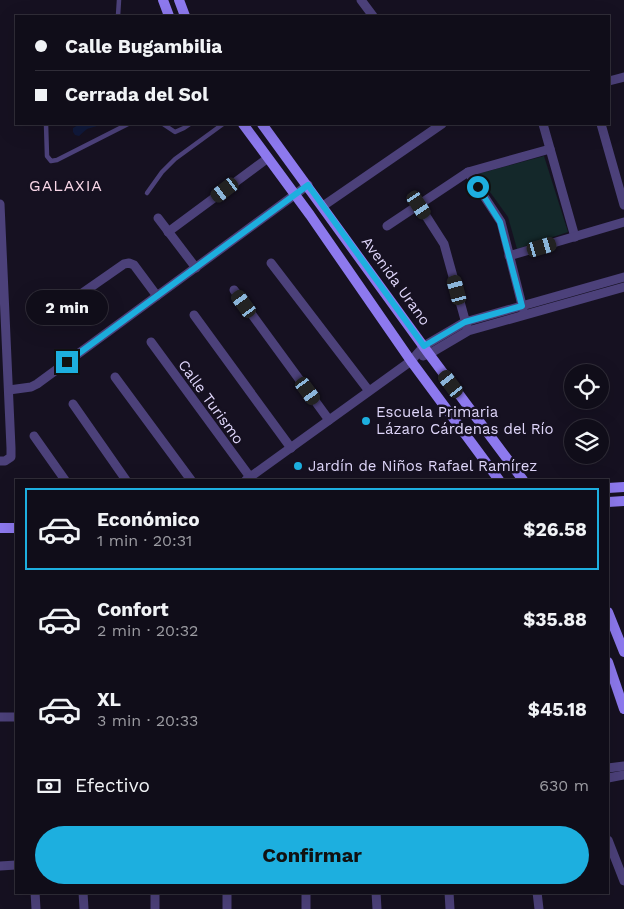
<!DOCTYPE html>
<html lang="es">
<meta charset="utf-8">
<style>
:root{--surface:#100d19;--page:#191622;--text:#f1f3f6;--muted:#9c9ca2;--line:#302d38;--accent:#1dafdf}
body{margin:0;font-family:"Work Sans",sans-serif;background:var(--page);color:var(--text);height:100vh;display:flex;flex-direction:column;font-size:19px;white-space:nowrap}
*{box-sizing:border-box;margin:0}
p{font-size:16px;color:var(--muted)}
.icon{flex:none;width:28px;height:28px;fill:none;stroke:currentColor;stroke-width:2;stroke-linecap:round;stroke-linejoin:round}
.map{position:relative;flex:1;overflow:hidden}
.sheet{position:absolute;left:15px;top:479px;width:594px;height:415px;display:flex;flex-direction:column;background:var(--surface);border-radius:0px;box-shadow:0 5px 20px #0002,0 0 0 1px var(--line)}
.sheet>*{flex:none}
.top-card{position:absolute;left:15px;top:15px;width:595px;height:110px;border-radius:0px;box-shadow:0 5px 20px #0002,0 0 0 1px var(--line);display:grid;align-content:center;height:110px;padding:0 20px;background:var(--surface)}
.fabs{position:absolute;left:564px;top:364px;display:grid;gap:10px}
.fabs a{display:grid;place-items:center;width:45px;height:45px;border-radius:50%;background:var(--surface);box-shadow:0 5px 20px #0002,0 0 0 1px var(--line);font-size:25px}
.end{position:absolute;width:22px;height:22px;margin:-11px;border:6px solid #1dafdf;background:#111;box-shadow:0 0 0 2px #111}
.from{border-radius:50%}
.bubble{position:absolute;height:35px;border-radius:18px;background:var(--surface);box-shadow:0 5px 20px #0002,0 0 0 1px var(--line);font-size:16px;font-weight:700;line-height:35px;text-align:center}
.car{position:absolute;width:15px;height:30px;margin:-15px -8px;border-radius:6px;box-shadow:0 0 4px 1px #0007;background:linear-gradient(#222 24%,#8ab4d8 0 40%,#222 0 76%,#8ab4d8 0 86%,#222 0)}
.top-card b{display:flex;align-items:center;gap:18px;height:48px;font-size:19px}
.top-card b+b{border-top:1px solid var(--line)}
.top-card i{width:12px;height:12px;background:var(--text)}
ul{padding:9px 0 0;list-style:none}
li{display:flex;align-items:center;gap:15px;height:82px;margin:0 10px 8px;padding:0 10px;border:2px solid transparent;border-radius:0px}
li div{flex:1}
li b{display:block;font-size:19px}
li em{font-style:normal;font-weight:700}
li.on{border-color:var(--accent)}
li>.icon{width:45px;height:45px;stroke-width:1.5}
.pay{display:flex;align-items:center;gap:12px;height:55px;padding:0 20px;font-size:19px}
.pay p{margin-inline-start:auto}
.cta{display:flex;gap:10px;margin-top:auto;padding:10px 20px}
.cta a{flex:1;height:58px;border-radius:30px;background:var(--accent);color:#111;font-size:20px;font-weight:700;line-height:58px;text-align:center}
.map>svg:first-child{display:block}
.green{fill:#14282a}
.water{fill:#10193b}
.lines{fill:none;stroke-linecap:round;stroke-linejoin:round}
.lane{stroke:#4c417a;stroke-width:4.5}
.street{stroke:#4c417a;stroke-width:9}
.secondary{stroke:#8d79ee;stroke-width:10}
.route{stroke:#1dafdf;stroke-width:6}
.poi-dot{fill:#1dafdf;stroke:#161121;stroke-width:2}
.labels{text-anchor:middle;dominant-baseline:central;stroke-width:5;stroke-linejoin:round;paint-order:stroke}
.street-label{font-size:15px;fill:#dfd6fa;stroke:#161121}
.poi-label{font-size:15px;fill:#dfd6fa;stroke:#161121;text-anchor:start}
.neighbourhood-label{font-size:16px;letter-spacing:1px;fill:#fad8e9;stroke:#161121}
</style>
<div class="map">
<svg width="624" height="909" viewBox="0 0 624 909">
<rect width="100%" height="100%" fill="#161121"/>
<polygon class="green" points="544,156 568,232 517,249 508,217 477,174"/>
<polygon class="water" points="80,124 97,124 97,126 87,129 79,136 75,135 73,132 73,128"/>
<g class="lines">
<g class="lane">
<polyline points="118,16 119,0"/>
<polyline points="46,124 47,156 51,161 57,160 128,124"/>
<polyline points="163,124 175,132 184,128 190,124"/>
<polyline points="147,193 162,172 175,159 223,124"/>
</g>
<g class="street">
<polyline points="361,0 373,16"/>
<polyline points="609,81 624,77"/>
<polyline points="543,124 575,237"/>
<polyline points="601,124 624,205"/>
<polyline points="468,172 501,222 523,309"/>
<polyline points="0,204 11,448 11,457 5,461 0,461"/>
<polyline points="419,205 444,244 467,327"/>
<polyline points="323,206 442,124"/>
<polyline points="158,218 196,268"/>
<polyline points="387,226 468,172 550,149"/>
<polyline points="168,232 268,158"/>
<polyline points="509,256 624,222"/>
<polyline points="271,263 369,391"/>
<polyline points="234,290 329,420"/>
<polyline points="194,315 291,448"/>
<polyline points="48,317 124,264 129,263 134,265 157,296"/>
<polyline points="151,342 250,477"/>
<polyline points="423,356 429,354 468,331 624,287"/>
<polyline points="115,377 191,480"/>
<polyline points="9,390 31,387 37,384 308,185"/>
<polyline points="73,404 126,480"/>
<polyline points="34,436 65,480"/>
<polyline points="246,480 411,361 424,346 465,322 624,277"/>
<polyline points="0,717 16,717"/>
<polyline points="608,768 624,766"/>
<polyline points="608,778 624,775"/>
<polyline points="608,840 624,881"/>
<polyline points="0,866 16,865"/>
<polyline points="35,892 36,909"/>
<polyline points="83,892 84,909"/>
<polyline points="155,892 155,909"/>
<polyline points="227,892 227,909"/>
<polyline points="306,892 306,909"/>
<polyline points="376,892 377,909"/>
<polyline points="449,892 450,909"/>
<polyline points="537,892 539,909"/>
</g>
<g class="secondary">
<polyline points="163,0 169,16"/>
<polyline points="179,0 185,16"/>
<polyline points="243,124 310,215 411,361 499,480"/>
<polyline points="262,124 429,354 523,480"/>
<polyline points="608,488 624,487"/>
<polyline points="608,502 624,501"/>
<polyline points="0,528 16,528"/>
<polyline points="608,612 624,652"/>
<polyline points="608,662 624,709"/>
</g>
</g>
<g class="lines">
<polyline class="route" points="67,362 308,185 424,346 465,322 522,306 500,222 478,187"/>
</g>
<g class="poi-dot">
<circle cx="366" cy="421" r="5"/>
<circle cx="298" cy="466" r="5"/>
</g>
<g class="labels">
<g class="street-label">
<text transform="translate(396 281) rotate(54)">Avenida Urano</text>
<text transform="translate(211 402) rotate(54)">Calle Turismo</text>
</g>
<g class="poi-label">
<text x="376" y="412">Escuela Primaria<tspan x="376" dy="17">Lázaro Cárdenas del Río</tspan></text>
<text x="308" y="466">Jardín de Niños Rafael Ramírez</text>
</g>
<g class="neighbourhood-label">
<text x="66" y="185">GALAXIA</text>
</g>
</g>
</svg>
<div class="fabs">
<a><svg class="icon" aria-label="locate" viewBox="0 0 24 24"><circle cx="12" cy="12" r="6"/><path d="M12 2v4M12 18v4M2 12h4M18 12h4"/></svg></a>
<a><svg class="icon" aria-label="layers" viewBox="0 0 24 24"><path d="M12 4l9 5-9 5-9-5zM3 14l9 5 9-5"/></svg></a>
</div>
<i class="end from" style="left:478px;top:187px"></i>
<i class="end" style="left:67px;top:362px"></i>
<div class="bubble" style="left:26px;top:290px;width:82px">2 min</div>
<i class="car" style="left:225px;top:190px;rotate:233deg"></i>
<i class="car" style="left:419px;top:205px;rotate:147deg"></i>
<i class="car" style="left:542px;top:247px;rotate:74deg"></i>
<i class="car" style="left:457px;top:290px;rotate:345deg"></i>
<i class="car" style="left:244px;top:304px;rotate:324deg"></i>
<i class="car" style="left:451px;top:384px;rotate:323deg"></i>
<i class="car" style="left:308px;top:391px;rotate:144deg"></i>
<div class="top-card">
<b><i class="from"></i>Calle Bugambilia</b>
<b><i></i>Cerrada del Sol</b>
</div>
<section class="sheet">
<ul>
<li class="on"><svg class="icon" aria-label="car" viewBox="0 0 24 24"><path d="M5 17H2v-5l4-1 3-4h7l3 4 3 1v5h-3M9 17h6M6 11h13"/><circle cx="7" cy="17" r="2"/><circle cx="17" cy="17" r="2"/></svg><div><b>Económico</b><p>1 min · 20:31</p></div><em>$26.58</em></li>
<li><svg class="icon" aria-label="car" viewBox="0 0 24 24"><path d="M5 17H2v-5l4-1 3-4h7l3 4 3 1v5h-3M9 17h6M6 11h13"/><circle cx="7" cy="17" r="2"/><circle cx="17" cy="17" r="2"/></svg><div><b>Confort</b><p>2 min · 20:32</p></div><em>$35.88</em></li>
<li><svg class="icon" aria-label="car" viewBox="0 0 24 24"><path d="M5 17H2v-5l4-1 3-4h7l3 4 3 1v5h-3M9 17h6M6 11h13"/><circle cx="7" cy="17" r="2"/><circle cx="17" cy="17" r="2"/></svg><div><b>XL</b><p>3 min · 20:33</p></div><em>$45.18</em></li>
</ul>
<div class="pay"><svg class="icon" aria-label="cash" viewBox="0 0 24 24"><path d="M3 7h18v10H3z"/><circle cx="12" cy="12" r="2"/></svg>Efectivo<p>630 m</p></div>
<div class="cta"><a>Confirmar</a></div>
</section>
</div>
